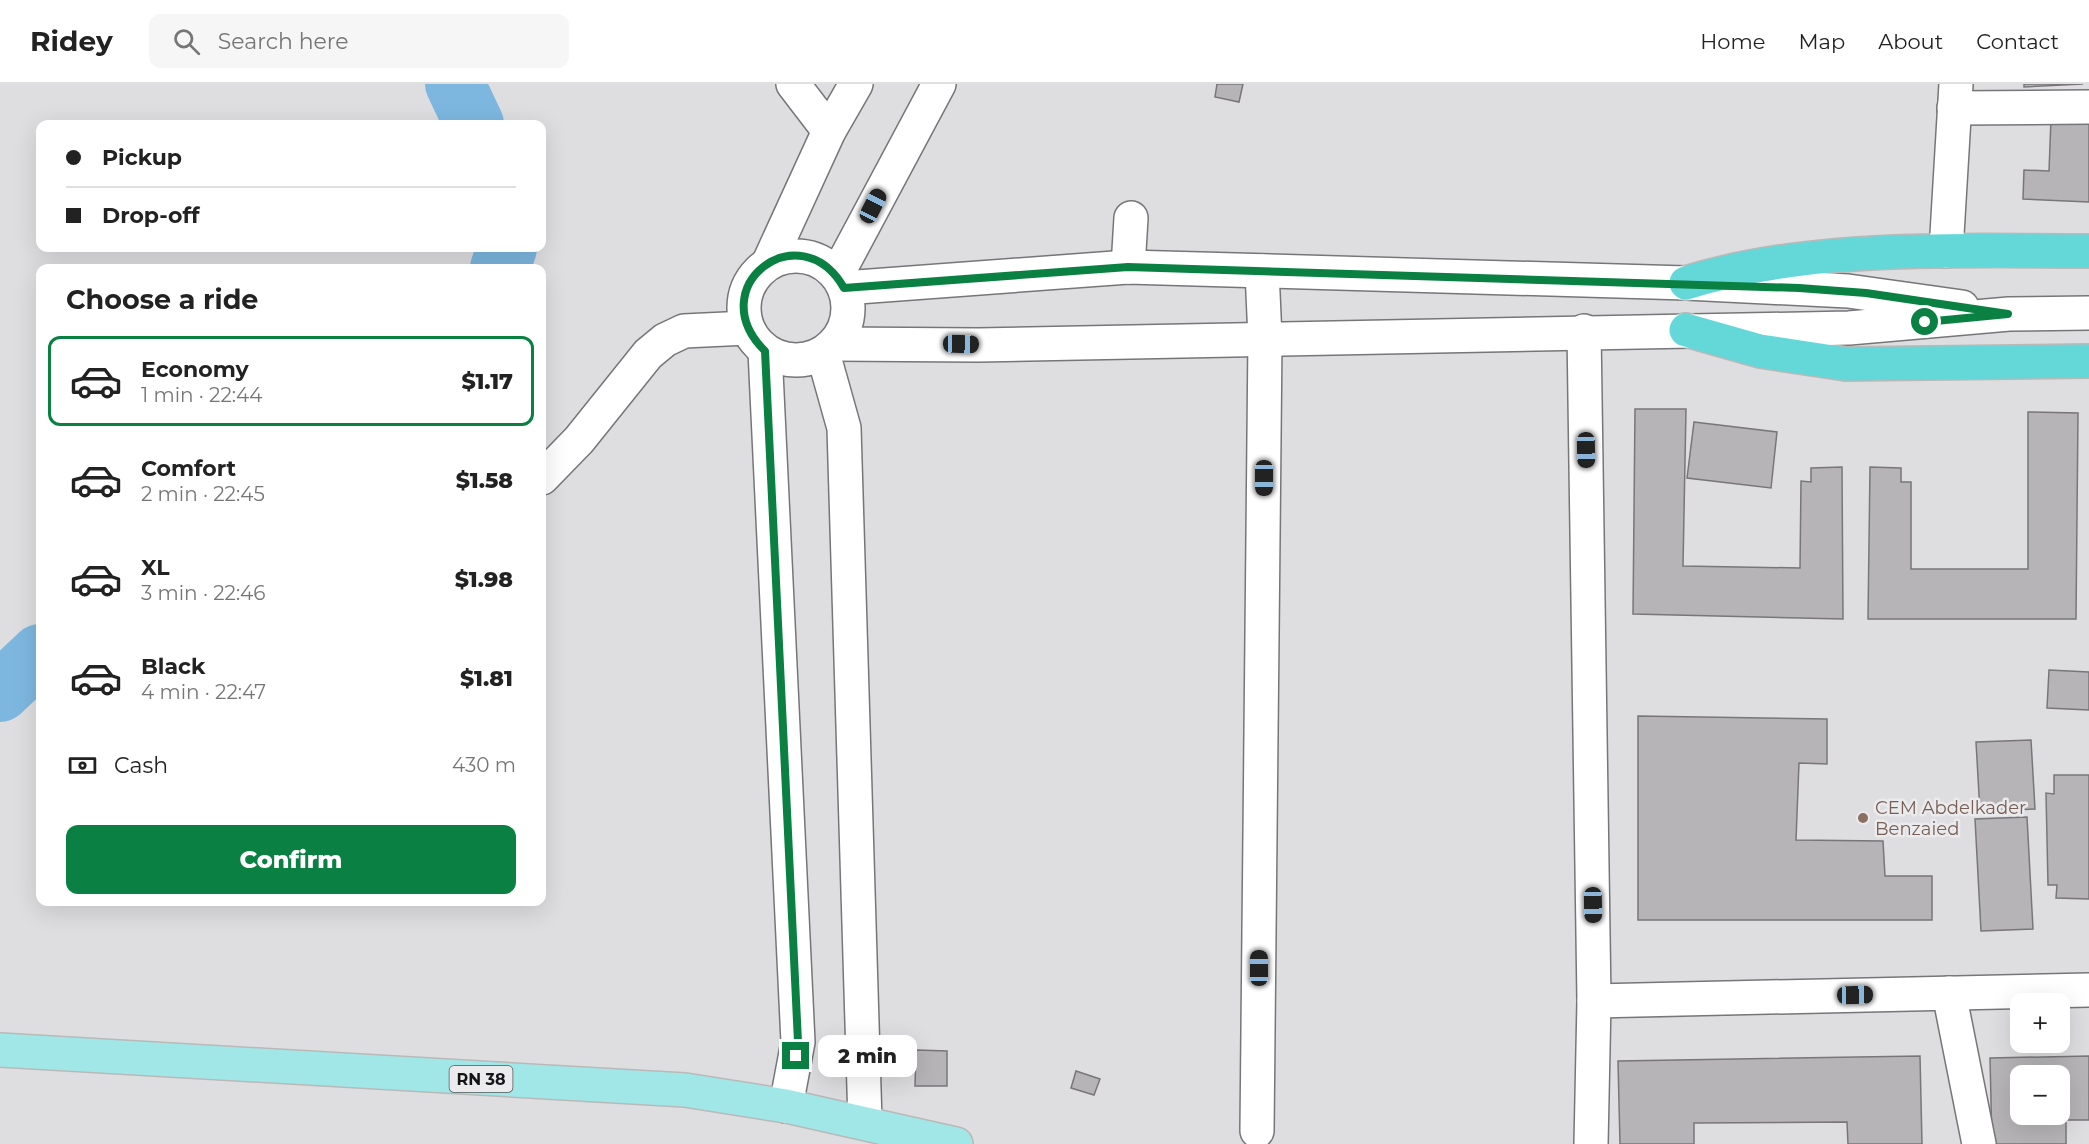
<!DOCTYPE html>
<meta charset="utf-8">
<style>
:root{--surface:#fff;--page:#f6f6f6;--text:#222;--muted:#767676;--line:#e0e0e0;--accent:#0b8043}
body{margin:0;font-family:Montserrat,sans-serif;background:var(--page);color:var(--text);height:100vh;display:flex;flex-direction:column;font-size:22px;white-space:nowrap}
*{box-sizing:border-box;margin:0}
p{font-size:20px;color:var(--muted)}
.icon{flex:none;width:33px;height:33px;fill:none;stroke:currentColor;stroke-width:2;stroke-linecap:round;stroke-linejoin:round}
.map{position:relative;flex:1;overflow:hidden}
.drawer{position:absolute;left:36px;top:180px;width:510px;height:642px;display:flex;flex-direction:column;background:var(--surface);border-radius:12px;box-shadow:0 6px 24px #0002}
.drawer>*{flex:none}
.banner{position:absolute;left:36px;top:36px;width:510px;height:132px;border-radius:12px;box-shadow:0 6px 24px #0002;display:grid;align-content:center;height:132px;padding:0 30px;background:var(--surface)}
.controls{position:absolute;left:2010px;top:909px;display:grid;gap:12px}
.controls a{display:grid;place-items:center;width:60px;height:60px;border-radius:12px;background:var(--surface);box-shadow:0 6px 24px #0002;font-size:30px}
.end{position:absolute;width:27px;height:27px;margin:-14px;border:8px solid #0b8043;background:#fff;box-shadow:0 0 0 3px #fff}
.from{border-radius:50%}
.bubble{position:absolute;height:42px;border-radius:12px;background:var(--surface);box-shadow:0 6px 24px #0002;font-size:20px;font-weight:800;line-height:42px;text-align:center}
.car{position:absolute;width:18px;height:36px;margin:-18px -9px;border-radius:8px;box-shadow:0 0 4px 2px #0007;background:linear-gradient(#222 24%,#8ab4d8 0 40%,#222 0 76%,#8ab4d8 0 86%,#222 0)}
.banner b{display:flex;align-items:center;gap:21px;height:57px;font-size:22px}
.banner b+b{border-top:2px solid var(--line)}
.banner i{width:15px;height:15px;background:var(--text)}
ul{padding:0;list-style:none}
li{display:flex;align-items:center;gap:18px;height:90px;margin:0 12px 9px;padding:0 18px;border:3px solid transparent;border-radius:12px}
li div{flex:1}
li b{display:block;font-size:22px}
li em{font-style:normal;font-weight:800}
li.on{border-color:var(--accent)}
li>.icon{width:54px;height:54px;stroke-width:1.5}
h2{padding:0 30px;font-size:27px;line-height:72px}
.pay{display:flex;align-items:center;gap:15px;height:66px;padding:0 30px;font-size:22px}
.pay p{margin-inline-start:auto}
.cta{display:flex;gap:12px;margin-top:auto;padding:12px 30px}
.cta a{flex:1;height:69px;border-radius:12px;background:var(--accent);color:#fff;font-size:24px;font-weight:800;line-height:69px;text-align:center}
header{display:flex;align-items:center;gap:36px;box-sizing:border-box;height:84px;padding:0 30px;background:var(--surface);border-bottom:2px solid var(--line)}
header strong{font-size:28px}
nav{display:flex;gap:33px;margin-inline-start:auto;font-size:21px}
.search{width:420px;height:54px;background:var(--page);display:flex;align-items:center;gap:15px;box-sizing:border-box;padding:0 21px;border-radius:12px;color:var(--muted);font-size:22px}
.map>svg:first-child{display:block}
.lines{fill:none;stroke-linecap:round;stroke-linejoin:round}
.river{stroke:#7db7e0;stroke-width:60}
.building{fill:#b6b4b7;stroke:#787679;stroke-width:1.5;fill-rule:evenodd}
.minor-casing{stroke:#767679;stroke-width:36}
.major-casing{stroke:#b9b9b9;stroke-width:36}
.highway-casing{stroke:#b9b9b9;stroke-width:36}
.minor{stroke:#fff;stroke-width:33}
.major{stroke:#a2e7e8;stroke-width:33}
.highway{stroke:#64d7d8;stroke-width:33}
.route{stroke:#0b8043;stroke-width:8}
.education-dot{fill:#8d6e63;stroke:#ebebee;stroke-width:2}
.labels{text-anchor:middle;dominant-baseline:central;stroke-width:5;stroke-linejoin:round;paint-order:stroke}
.shield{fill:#ebebee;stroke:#555557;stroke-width:1.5}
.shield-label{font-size:16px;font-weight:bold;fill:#151516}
.education-label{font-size:18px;fill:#785e54;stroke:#ebebee;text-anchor:start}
</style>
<header>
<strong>Ridey</strong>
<div class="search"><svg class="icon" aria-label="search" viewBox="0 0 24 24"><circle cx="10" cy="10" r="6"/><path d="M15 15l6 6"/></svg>Search here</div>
<nav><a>Home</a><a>Map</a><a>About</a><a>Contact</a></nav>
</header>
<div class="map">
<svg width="2089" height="1060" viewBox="0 0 2089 1060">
<rect width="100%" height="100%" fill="#dedee1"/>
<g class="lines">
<g class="river">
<polyline points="455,0 474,40"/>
<polyline points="500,184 507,164"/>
<polyline points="0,608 40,570"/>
</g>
</g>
<g class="building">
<polygon points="1217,0 1243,0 1239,18 1215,13"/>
<polygon points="2024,0 2083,0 2024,3"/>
<polygon points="2051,35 2089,37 2089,118 2023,115 2024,86 2049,87"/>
<polygon points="1635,325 1686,325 1683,482 1800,484 1801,397 1811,398 1811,384 1842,383 1843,535 1633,530"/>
<polygon points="2028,328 2078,329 2076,535 1868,535 1870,383 1901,384 1901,398 1911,398 1911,485 2028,485"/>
<polygon points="1694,338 1777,348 1771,404 1687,394"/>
<polygon points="2049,586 2089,588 2089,626 2047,624"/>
<polygon points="1638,632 1827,635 1827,680 1799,679 1796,756 1883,757 1885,792 1932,792 1932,836 1638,836"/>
<polygon points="2031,656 2035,725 1980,728 1976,658"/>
<polygon points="2054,691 2089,691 2089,815 2056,814 2057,801 2048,801 2046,709 2054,710"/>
<polygon points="2027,733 2033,845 1981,847 1975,735"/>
<polygon points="916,966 947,967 947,1002 915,1002"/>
<polygon points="1920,972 1922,1060 1848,1060 1847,1038 1694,1039 1694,1060 1620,1060 1618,977"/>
<path d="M2089,972V1036H2066V1060H1992L1990,974ZM2020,992H2060V1030H2020Z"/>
<polygon points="1076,987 1100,995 1094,1011 1071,1004"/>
</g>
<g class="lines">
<g class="minor-casing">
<g id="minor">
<polyline points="793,0 829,47"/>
<polyline points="1954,24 2089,23"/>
<polyline points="1946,167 1956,0"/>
<circle cx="796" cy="224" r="52"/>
<polyline points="769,178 829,47 856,0"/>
<polyline points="1128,183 1131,134"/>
<polyline points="837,191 939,0"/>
<polyline points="844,204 1128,183 1686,199 1848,207 1962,223"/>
<polyline points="1584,247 1594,917 1591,1060"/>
<polyline points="834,260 978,261 1849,244 2009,230 2089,229"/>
<polyline points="765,267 798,958 786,1022"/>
<polyline points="823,269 844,344 865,1038"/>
<polyline points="542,394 579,356 648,270 665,256 684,247 747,244"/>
<polyline points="1949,909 1979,1060"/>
<polyline points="1594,917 2089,906"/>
<polyline points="1257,1047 1265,254 1262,187"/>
</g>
</g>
<g class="major-casing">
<polyline id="major" points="0,966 685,1006 786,1022 956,1060"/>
</g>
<g class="highway-casing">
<g id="highway">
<path d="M1686,199C1810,160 1959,167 2089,167"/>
<polyline points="1686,246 1760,267 1846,280 2089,277"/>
</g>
</g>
<use href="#minor" class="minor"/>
<use href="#major" class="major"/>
<use href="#highway" class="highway"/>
</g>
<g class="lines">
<path class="route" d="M796,972L798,958L765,267C700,203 800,127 844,204L1128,183L1799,204L1866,209L2008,230L1925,238"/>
</g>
<circle class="education-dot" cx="1863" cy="734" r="6"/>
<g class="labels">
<rect class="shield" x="449.5" y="982" width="63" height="26" rx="4.5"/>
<g class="shield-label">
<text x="481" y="995">RN 38</text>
</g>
<g class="education-label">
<text x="1875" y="724">CEM Abdelkader<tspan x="1875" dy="21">Benzaied</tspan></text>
</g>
</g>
</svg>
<div class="controls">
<a>+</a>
<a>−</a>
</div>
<i class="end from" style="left:1925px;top:238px"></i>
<i class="end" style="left:796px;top:972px"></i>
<div class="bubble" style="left:818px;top:951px;width:99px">2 min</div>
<i class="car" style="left:873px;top:122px;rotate:27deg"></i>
<i class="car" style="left:961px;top:260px;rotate:91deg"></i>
<i class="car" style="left:1586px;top:366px;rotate:179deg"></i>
<i class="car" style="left:1264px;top:394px;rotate:180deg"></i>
<i class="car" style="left:1593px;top:821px;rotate:179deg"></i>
<i class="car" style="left:1259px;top:884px;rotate:0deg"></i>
<i class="car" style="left:1855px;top:911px;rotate:89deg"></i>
<div class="banner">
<b><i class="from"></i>Pickup</b>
<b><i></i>Drop-off</b>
</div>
<section class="drawer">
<h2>Choose a ride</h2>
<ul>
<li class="on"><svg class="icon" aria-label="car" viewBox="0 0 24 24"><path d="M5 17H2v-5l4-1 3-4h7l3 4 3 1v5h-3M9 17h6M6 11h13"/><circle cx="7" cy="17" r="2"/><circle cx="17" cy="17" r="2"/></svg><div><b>Economy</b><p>1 min · 22:44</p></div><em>$1.17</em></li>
<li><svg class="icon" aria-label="car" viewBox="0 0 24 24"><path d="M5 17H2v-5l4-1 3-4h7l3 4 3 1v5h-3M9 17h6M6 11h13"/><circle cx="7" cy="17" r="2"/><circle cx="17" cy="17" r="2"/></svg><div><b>Comfort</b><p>2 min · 22:45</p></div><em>$1.58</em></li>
<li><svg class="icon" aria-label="car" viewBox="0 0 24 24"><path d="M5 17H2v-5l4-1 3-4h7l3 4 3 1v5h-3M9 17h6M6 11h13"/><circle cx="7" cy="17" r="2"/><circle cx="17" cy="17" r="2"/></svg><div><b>XL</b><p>3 min · 22:46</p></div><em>$1.98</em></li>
<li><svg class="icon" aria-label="car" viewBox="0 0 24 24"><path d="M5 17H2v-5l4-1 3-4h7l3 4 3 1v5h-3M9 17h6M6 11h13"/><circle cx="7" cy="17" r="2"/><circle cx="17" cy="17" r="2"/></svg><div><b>Black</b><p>4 min · 22:47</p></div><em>$1.81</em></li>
</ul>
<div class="pay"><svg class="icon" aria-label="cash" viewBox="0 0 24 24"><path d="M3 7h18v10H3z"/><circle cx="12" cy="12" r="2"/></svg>Cash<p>430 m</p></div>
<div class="cta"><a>Confirm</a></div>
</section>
</div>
